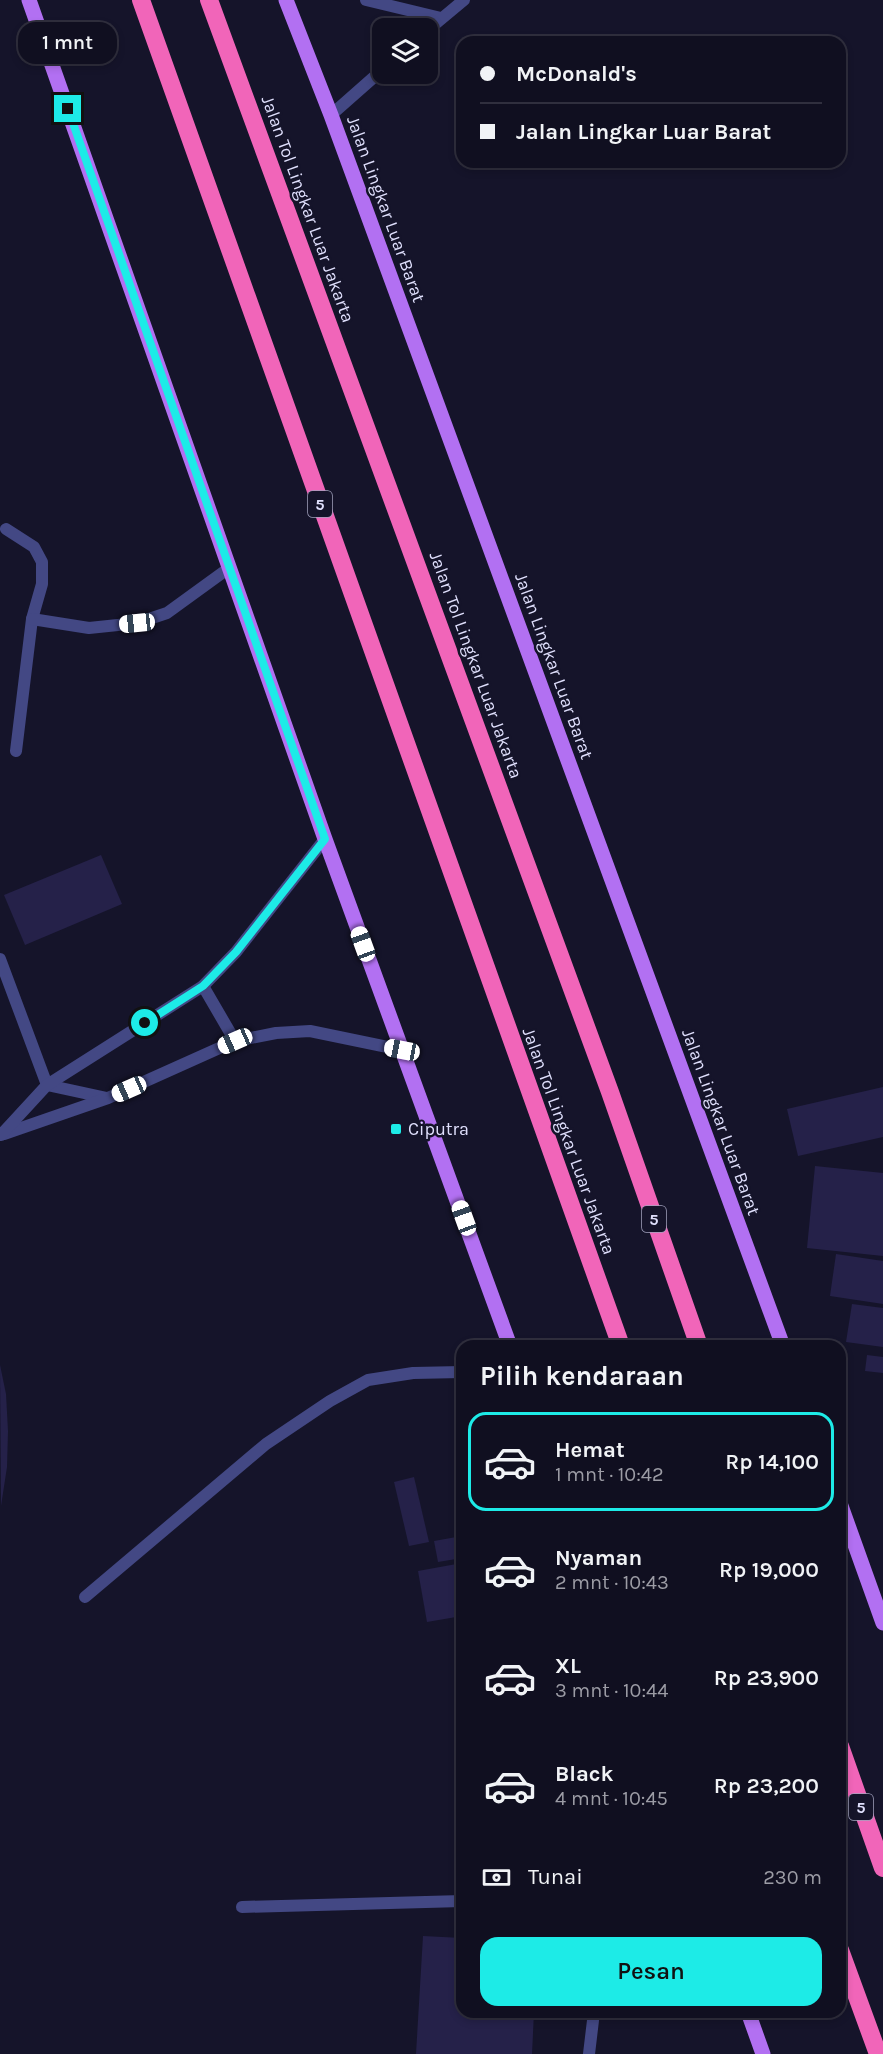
<!DOCTYPE html>
<html lang="id">
<meta charset="utf-8">
<style>
:root{--surface:#100f20;--page:#191829;--text:#f1f3f6;--muted:#9c9ca5;--line:#302f3e;--accent:#1debe7}
body{margin:0;font-family:Karla,sans-serif;background:var(--page);color:var(--text);height:100vh;display:flex;flex-direction:column;font-size:22px;white-space:nowrap}
*{box-sizing:border-box;margin:0}
p{font-size:20px;color:var(--muted)}
.icon{flex:none;width:33px;height:33px;fill:none;stroke:currentColor;stroke-width:2;stroke-linecap:round;stroke-linejoin:round}
.map{position:relative;flex:1;overflow:hidden}
.drawer{position:absolute;left:456px;top:1340px;width:390px;height:678px;display:flex;flex-direction:column;background:var(--surface);border-radius:18px;box-shadow:0 3px 9px #0003,0 0 0 2px var(--line)}
.drawer>*{flex:none}
.top-card{position:absolute;left:456px;top:36px;width:390px;height:132px;border-radius:18px;box-shadow:0 3px 9px #0003,0 0 0 2px var(--line);display:grid;align-content:center;height:132px;padding:0 24px;background:var(--surface)}
.controls{position:absolute;left:372px;top:18px;display:grid;gap:12px}
.controls a{display:grid;place-items:center;width:66px;height:66px;border-radius:12px;background:var(--surface);box-shadow:0 3px 9px #0003,0 0 0 2px var(--line);font-size:30px}
.end{position:absolute;width:27px;height:27px;margin:-14px;border:8px solid #1debe7;background:#111;box-shadow:0 0 0 3px #111}
.from{border-radius:50%}
.bubble{position:absolute;height:42px;border-radius:18px;background:var(--surface);box-shadow:0 3px 9px #0003,0 0 0 2px var(--line);font-size:20px;font-weight:600;line-height:42px;text-align:center}
.car{position:absolute;width:18px;height:36px;margin:-18px -9px;border-radius:8px;box-shadow:0 0 4px 2px #0007;background:linear-gradient(#fff 24%,#345 0 40%,#fff 0 76%,#345 0 86%,#fff 0)}
.top-card b{display:flex;align-items:center;gap:21px;height:57px;font-size:22px}
.top-card b+b{border-top:2px solid var(--line)}
.top-card i{width:15px;height:15px;background:var(--text)}
ul{padding:0;list-style:none}
li{display:flex;align-items:center;gap:18px;height:99px;margin:0 12px 9px;padding:0 12px;border:3px solid transparent;border-radius:18px}
li div{flex:1}
li b{display:block;font-size:22px}
li em{font-style:normal;font-weight:600}
li.on{border-color:var(--accent)}
li>.icon{width:54px;height:54px;stroke-width:1.5}
h2{padding:0 24px;font-size:27px;line-height:72px}
.pay{display:flex;align-items:center;gap:15px;height:66px;padding:0 24px;font-size:22px}
.pay p{margin-inline-start:auto}
.primary-button{display:flex;gap:12px;margin-top:auto;padding:12px 24px}
.primary-button a{flex:1;height:69px;border-radius:18px;background:var(--accent);color:#111;font-size:24px;font-weight:600;line-height:69px;text-align:center}
.map>svg:first-child{display:block}
.building{fill:#252149}
.lines{fill:none;stroke-linecap:round;stroke-linejoin:round}
.service{stroke:#434884;stroke-width:12}
.primary{stroke:#b270f2;stroke-width:15}
.motorway{stroke:#f165b9;stroke-width:18}
.route{stroke:#1debe7;stroke-width:8}
.poi-dot{fill:#1debe7;stroke:#15142a;stroke-width:2}
.labels{text-anchor:middle;dominant-baseline:central;stroke-width:5;stroke-linejoin:round;paint-order:stroke}
.shield{fill:#15142a;stroke:#a2a2bd;stroke-width:1.5}
.shield-label{font-size:16px;font-weight:bold;fill:#dfdffc}
.street-label{font-size:18px;fill:#dfdffc;stroke:#15142a}
.poi-label{font-size:18px;fill:#dfdffc;stroke:#15142a;text-anchor:start}
</style>
<div class="map">
<svg width="883" height="2054" viewBox="0 0 883 2054">
<rect width="100%" height="100%" fill="#15142a"/>
<g class="building">
<polygon points="101,855 122,904 25,945 4,895"/>
<polygon points="883,1087 883,1137 798,1156 787,1109"/>
<polygon points="815,1166 883,1173 883,1256 807,1248"/>
<polygon points="836,1254 883,1261 883,1304 830,1296"/>
<polygon points="852,1304 883,1308 883,1347 846,1342"/>
<polygon points="867,1355 883,1357 883,1373 865,1371"/>
<polygon points="0,1365 6,1394 8,1431 7,1467 1,1506"/>
<polygon points="414,1477 429,1542 409,1546 394,1482"/>
<polygon points="462,1536 462,1558 438,1562 434,1541"/>
<polygon points="462,1563 462,1616 427,1622 418,1571"/>
<polygon points="423,1936 462,1938 462,2012 534,2012 532,2054 416,2054"/>
</g>
<g class="lines">
<g class="service">
<polyline points="366,0 441,18"/>
<polyline points="428,30 464,0"/>
<polyline points="331,115 382,70"/>
<polyline points="6,529 34,547 42,562 42,584 32,619 16,751"/>
<polyline points="32,619 89,628 137,623 167,613 229,568"/>
<polyline points="0,959 47,1085 107,1098"/>
<polyline points="203,986 235,1041"/>
<polyline points="4,1134 108,1098 235,1041 276,1033 310,1031 402,1050"/>
<polyline points="1,1135 47,1085 203,986 236,952 325,839"/>
<polyline points="85,1597 266,1444 330,1401 368,1380 413,1373 462,1372"/>
<polyline points="242,1907 462,1901"/>
<polyline points="589,2054 594,2012"/>
</g>
<g class="primary">
<polyline points="29,0 325,839 510,1346"/>
<polyline points="286,0 331,115 783,1346"/>
<polyline points="840,1503 883,1623"/>
<polyline points="748,2012 763,2054"/>
</g>
<g class="motorway">
<polyline points="141,0 621,1346"/>
<polyline points="209,0 610,1092 699,1346"/>
<polyline points="840,1746 883,1868"/>
<polyline points="840,1950 878,2054"/>
</g>
</g>
<g class="lines">
<polyline class="route" points="68,109 325,839 236,952 203,986 145,1023"/>
</g>
<rect class="poi-dot" x="390" y="1123" width="12" height="12" rx="3"/>
<g class="labels">
<g class="shield">
<rect x="308" y="491" width="24" height="26" rx="4.5"/>
<rect x="642" y="1206" width="24" height="26" rx="4.5"/>
<rect x="849" y="1794" width="24" height="26" rx="4.5"/>
</g>
<g class="shield-label">
<text x="320" y="504">5</text>
<text x="654" y="1219">5</text>
<text x="861" y="1807">5</text>
</g>
<g class="street-label">
<text transform="translate(308 209) rotate(70)">Jalan Tol Lingkar Luar Jakarta</text>
<text transform="translate(386 209) rotate(70)">Jalan Lingkar Luar Barat</text>
<text transform="translate(476 665) rotate(70)">Jalan Tol Lingkar Luar Jakarta</text>
<text transform="translate(554 666) rotate(70)">Jalan Lingkar Luar Barat</text>
<text transform="translate(721 1122) rotate(70)">Jalan Lingkar Luar Barat</text>
<text transform="translate(569 1141) rotate(70)">Jalan Tol Lingkar Luar Jakarta</text>
</g>
<g class="poi-label">
<text x="408" y="1129">Ciputra</text>
</g>
</g>
</svg>
<div class="controls">
<a><svg class="icon" aria-label="layers" viewBox="0 0 24 24"><path d="M12 4l9 5-9 5-9-5zM3 14l9 5 9-5"/></svg></a>
</div>
<i class="end from" style="left:145px;top:1023px"></i>
<i class="end" style="left:68px;top:109px"></i>
<div class="bubble" style="left:18px;top:22px;width:99px">1 mnt</div>
<i class="car" style="left:137px;top:623px;rotate:264deg"></i>
<i class="car" style="left:363px;top:944px;rotate:340deg"></i>
<i class="car" style="left:235px;top:1041px;rotate:246deg"></i>
<i class="car" style="left:402px;top:1050px;rotate:281deg"></i>
<i class="car" style="left:129px;top:1089px;rotate:246deg"></i>
<i class="car" style="left:464px;top:1218px;rotate:340deg"></i>
<div class="top-card">
<b><i class="from"></i>McDonald's</b>
<b><i></i>Jalan Lingkar Luar Barat</b>
</div>
<section class="drawer">
<h2>Pilih kendaraan</h2>
<ul>
<li class="on"><svg class="icon" aria-label="car" viewBox="0 0 24 24"><path d="M5 17H2v-5l4-1 3-4h7l3 4 3 1v5h-3M9 17h6M6 11h13"/><circle cx="7" cy="17" r="2"/><circle cx="17" cy="17" r="2"/></svg><div><b>Hemat</b><p>1 mnt · 10:42</p></div><em>Rp 14,100</em></li>
<li><svg class="icon" aria-label="car" viewBox="0 0 24 24"><path d="M5 17H2v-5l4-1 3-4h7l3 4 3 1v5h-3M9 17h6M6 11h13"/><circle cx="7" cy="17" r="2"/><circle cx="17" cy="17" r="2"/></svg><div><b>Nyaman</b><p>2 mnt · 10:43</p></div><em>Rp 19,000</em></li>
<li><svg class="icon" aria-label="car" viewBox="0 0 24 24"><path d="M5 17H2v-5l4-1 3-4h7l3 4 3 1v5h-3M9 17h6M6 11h13"/><circle cx="7" cy="17" r="2"/><circle cx="17" cy="17" r="2"/></svg><div><b>XL</b><p>3 mnt · 10:44</p></div><em>Rp 23,900</em></li>
<li><svg class="icon" aria-label="car" viewBox="0 0 24 24"><path d="M5 17H2v-5l4-1 3-4h7l3 4 3 1v5h-3M9 17h6M6 11h13"/><circle cx="7" cy="17" r="2"/><circle cx="17" cy="17" r="2"/></svg><div><b>Black</b><p>4 mnt · 10:45</p></div><em>Rp 23,200</em></li>
</ul>
<div class="pay"><svg class="icon" aria-label="cash" viewBox="0 0 24 24"><path d="M3 7h18v10H3z"/><circle cx="12" cy="12" r="2"/></svg>Tunai<p>230 m</p></div>
<div class="primary-button"><a>Pesan</a></div>
</section>
</div>
